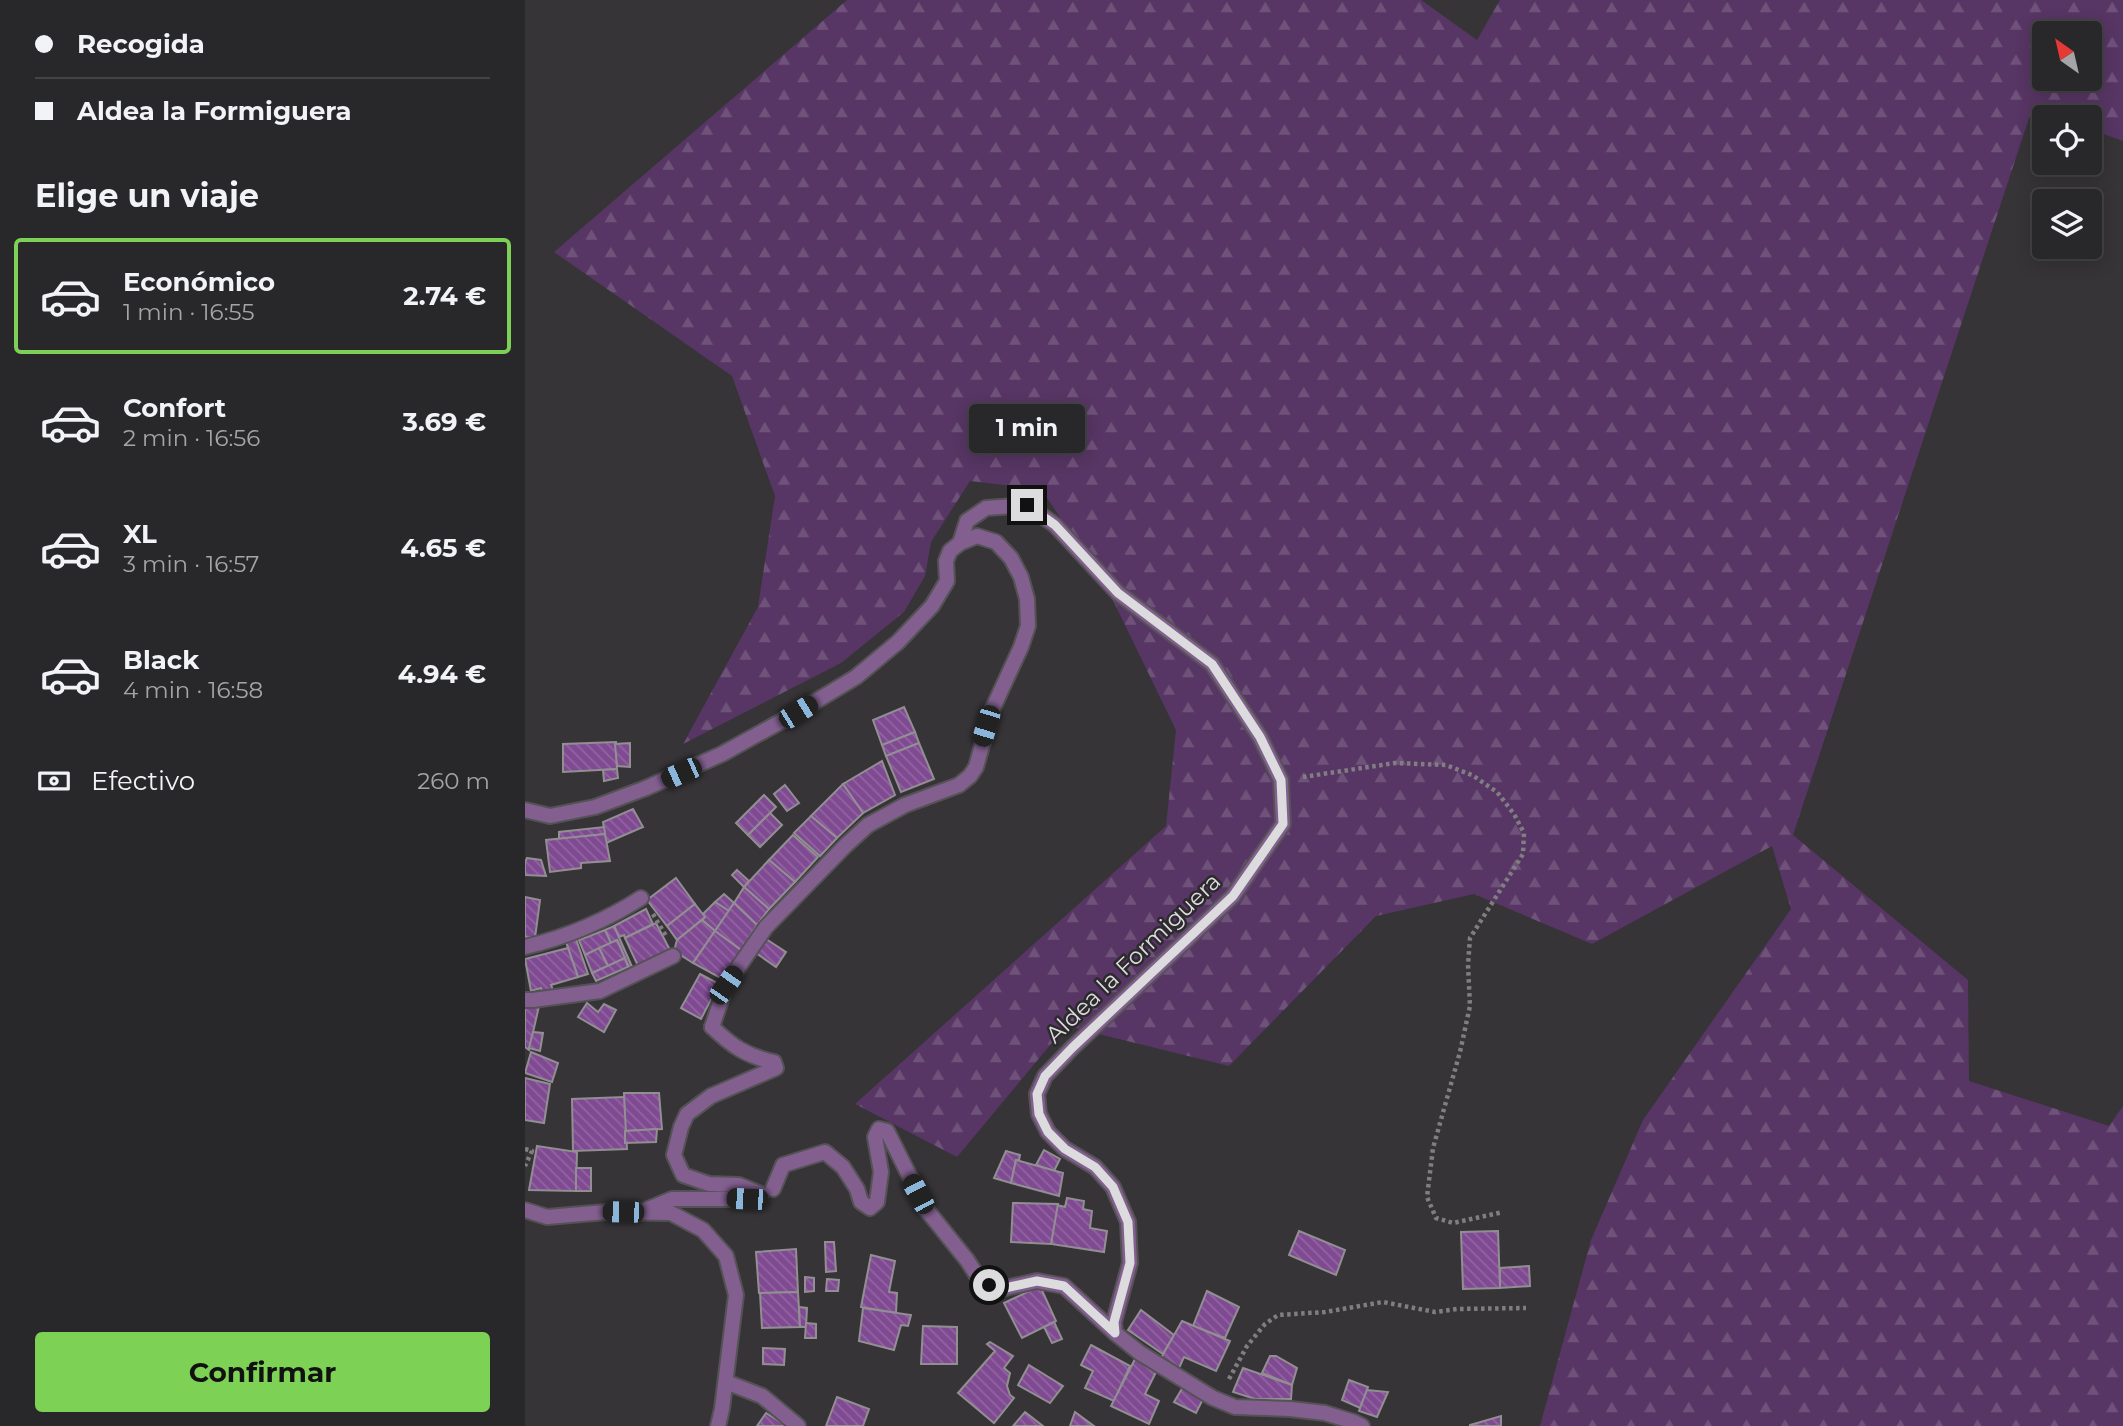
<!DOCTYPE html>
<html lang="es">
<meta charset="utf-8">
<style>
:root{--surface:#282729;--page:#302f31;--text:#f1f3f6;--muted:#a5a5a8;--line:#444446;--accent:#7dd154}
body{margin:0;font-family:Montserrat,sans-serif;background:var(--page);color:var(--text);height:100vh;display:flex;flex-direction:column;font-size:26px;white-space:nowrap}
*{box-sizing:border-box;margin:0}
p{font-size:23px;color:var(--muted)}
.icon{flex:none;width:38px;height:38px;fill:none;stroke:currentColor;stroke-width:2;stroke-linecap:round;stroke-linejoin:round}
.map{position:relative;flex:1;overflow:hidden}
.side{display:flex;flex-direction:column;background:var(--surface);width:525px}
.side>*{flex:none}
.guide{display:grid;align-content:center;height:154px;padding:0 35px;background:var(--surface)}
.needle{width:46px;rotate:326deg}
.buttons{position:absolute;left:1507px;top:21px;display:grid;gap:14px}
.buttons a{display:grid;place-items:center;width:70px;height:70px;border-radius:7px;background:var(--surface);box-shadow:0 4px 18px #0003,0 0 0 2px var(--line);font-size:35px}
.end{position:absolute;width:32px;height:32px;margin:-16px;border:9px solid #dcdbdd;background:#111;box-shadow:0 0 0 4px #111}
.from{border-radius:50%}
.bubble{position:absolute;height:49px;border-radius:7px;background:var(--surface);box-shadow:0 4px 18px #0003,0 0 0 2px var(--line);font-size:23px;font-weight:700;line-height:49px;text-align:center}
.car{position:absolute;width:21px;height:42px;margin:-21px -10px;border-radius:9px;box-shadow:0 0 5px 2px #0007;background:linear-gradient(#222 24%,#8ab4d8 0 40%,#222 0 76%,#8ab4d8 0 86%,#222 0)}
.guide b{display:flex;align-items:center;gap:24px;height:66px;font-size:26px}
.guide b+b{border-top:2px solid var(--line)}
.guide i{width:18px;height:18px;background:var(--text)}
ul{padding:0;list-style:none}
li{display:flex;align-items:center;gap:21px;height:116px;margin:0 14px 10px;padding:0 21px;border:4px solid transparent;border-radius:7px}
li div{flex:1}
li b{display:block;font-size:26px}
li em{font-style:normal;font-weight:700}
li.current{border-color:var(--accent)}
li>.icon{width:63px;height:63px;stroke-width:1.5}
h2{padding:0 35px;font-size:32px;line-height:84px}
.pay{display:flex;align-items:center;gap:18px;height:77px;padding:0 35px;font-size:26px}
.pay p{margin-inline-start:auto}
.cta{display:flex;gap:14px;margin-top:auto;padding:14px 35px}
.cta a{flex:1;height:80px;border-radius:7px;background:var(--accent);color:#111;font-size:28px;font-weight:700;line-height:80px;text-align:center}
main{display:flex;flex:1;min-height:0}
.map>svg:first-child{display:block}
.forest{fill:url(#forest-firs);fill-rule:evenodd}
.building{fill:url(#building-back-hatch);stroke:#918f92;stroke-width:2}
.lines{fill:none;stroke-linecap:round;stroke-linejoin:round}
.service-casing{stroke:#545255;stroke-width:18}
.minor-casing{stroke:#545255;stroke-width:18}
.path{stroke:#807e81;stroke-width:4.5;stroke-dasharray:3.5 3.5;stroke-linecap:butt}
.service{stroke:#825f8f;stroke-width:14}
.minor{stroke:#825f8f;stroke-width:14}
.route{stroke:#dcdbdd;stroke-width:9}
.labels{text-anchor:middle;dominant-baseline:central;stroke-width:5;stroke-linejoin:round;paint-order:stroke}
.street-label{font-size:23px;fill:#dcdbdd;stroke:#2c2a2d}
</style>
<main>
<section class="side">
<div class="guide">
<b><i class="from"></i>Recogida</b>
<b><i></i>Aldea la Formiguera</b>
</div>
<h2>Elige un viaje</h2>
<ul>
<li class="current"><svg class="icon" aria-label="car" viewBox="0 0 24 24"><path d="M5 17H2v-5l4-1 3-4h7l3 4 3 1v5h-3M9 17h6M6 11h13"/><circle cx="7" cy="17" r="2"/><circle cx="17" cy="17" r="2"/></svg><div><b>Económico</b><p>1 min · 16:55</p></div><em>2.74 €</em></li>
<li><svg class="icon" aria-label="car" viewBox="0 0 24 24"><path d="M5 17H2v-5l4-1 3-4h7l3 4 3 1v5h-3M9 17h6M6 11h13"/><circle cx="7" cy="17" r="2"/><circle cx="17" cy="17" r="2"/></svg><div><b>Confort</b><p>2 min · 16:56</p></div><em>3.69 €</em></li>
<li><svg class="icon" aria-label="car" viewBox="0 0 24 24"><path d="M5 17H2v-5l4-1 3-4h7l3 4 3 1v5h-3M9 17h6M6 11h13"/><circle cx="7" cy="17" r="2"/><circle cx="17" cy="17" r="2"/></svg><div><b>XL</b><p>3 min · 16:57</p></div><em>4.65 €</em></li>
<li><svg class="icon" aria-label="car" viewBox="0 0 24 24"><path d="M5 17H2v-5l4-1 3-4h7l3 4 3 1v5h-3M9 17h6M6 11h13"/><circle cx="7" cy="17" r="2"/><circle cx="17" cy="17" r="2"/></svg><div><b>Black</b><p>4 min · 16:58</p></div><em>4.94 €</em></li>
</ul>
<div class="pay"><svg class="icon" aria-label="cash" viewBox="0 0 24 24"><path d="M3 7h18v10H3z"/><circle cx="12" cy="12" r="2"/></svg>Efectivo<p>260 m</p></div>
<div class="cta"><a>Confirmar</a></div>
</section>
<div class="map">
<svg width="1598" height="1426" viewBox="0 0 1598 1426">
<defs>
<pattern id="forest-firs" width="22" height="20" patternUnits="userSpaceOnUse" patternTransform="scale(1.75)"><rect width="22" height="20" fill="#573564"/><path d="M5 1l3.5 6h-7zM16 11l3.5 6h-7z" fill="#6f527a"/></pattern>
<pattern id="building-back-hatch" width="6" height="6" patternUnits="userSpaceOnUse" patternTransform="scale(1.75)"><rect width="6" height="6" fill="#7f4a92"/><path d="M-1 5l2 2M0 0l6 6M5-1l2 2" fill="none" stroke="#9164a1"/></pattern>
</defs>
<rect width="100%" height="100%" fill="#363437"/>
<path class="forest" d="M322,0H896L952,40L975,0H1598V141L1565,129L1564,117H1532L1507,109L1268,835L1443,980L1444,1081L1584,1126L1598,1106V1426H1015L1066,1240L1118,1120L1266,909L1247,846L1067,944L949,894L851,916L704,1066L541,1026L432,1157L330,1104L641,826L651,730L580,584L516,489L445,481L406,542L400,576L379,612L316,663L158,744L233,607L250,496L207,376L29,252ZM1519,33H1564V79H1519Z"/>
<g class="building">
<polygon points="379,707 390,732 357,745 348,720"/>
<polygon points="390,732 394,743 361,756 357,745"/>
<polygon points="91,742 92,769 38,772 38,744"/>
<polygon points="105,743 105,767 92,766 90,744"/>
<polygon points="394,743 409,779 376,792 361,756"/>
<polygon points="357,761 370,795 338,813 318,784"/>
<polygon points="92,769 93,778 79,781 78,770"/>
<polygon points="318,784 338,813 312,838 286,816"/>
<polygon points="260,785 274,803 262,811 249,794"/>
<polygon points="239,795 251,807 223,835 211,823"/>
<polygon points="108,809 118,827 81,843 78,822"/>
<polygon points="245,813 257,825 235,847 223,835"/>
<polygon points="286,816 312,838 295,856 269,833"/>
<polygon points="79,827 80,834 34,839 34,832"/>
<polygon points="80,834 85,861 56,863 56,868 25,872 21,840"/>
<polygon points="268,835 293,857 270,882 244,860"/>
<polygon points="2,858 16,860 21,876 0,875 0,862"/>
<polygon points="244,860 270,882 244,909 219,887"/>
<polygon points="212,870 224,881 219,887 207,875"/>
<polygon points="151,878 170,904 142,926 122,900"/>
<polygon points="219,887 244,909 232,925 209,903"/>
<polygon points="199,894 209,903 204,911 190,902"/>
<polygon points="0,897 15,900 10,938 0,937"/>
<polygon points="190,902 204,911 190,931 177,920 180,917 178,914"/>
<polygon points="209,903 232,925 216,950 190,931"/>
<polygon points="170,904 180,917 152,940 142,926"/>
<polygon points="121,909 128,924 100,938 99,935 94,937 89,926"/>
<polygon points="177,920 190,931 168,963 149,951 152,940"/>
<polygon points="131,923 145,950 113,966 100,938"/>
<polygon points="89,926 108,969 105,970 92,940 86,943 80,930"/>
<polygon points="80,930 86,943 60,955 54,940"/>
<polygon points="190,931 216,950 199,980 168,963"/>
<polygon points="51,939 63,974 53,977 41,942"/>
<polygon points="241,939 261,952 251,967 231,953"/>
<polygon points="92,940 100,958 83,966 74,948"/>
<polygon points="43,948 53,977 26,985 28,990 17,992 16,988 6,991 0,959"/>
<polygon points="74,948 83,966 67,973 60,955"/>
<polygon points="100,958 103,967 71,981 67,973"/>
<polygon points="175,974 194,984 176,1019 156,1008"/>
<polygon points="62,1003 73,1012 79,1004 91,1010 79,1032 53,1017"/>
<polygon points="0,1005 14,1006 4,1050 0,1047"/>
<polygon points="8,1032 18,1033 15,1051 4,1048"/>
<polygon points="6,1052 33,1063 27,1082 0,1073"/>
<polygon points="0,1078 25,1084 19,1123 0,1120"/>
<polygon points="99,1093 134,1093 137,1129 100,1131"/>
<polygon points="99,1097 102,1149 48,1151 47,1099"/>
<polygon points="132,1129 131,1142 100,1143 100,1131"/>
<polygon points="12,1146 52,1152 51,1191 4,1190"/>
<polygon points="519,1150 535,1159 529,1171 511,1165"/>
<polygon points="481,1151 495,1155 494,1160 491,1160 486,1183 469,1178"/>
<polygon points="491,1160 538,1173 534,1196 486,1183"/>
<rect x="51" y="1168" width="15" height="23"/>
<polygon points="542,1198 559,1201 558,1209 567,1211 565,1228 582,1231 579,1252 526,1244 532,1205 540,1207"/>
<polygon points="488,1203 533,1204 526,1244 486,1242"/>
<polygon points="774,1231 820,1250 811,1275 764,1255"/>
<polygon points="973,1231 975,1288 938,1289 936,1232"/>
<polygon points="300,1242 309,1242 311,1271 301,1272"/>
<polygon points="271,1249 273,1292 234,1293 231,1252"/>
<polygon points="346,1255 370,1261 364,1292 372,1293 371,1313 336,1307"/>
<polygon points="1004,1266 1005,1286 975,1288 975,1268"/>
<polygon points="280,1277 289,1278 289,1291 280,1292"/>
<polygon points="302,1279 314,1280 313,1291 301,1291"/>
<polygon points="515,1286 531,1321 497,1338 479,1303"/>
<polygon points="682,1291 714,1307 700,1338 668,1326"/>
<polygon points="273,1292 275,1327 237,1328 235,1293"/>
<polygon points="274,1307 282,1308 281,1327 275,1327"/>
<polygon points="338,1308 386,1315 383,1326 376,1325 369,1350 334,1341"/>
<polygon points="616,1310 649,1335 638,1354 603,1330"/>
<polygon points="657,1321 705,1341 691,1371 659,1357 654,1368 636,1358"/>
<polygon points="529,1322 537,1339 527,1343 519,1327"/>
<polygon points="281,1323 291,1324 291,1338 280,1338"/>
<polygon points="398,1326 432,1327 432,1364 396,1364"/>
<polygon points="465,1342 488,1356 479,1368 485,1373 482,1386 485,1395 489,1398 469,1423 433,1393 470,1351 462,1344"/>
<polygon points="566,1345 605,1366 589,1401 560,1388 568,1371 556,1365"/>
<polygon points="238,1348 260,1349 259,1365 238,1364"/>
<polygon points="745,1356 751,1356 772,1368 767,1385 737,1373"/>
<polygon points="610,1359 631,1372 620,1394 634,1401 624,1424 586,1406"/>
<polygon points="504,1365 538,1386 525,1403 493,1385"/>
<polygon points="718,1368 767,1385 766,1399 730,1399 708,1392"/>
<polygon points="824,1380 843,1387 835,1408 817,1400"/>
<polygon points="658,1387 679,1397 671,1413 649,1402"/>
<polygon points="842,1390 863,1392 852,1417 834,1411"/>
<polygon points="312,1397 344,1409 338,1426 301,1426"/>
<polygon points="500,1412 518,1426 488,1426"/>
<polygon points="550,1412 569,1426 545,1426"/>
<polygon points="241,1413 262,1426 232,1426"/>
<polygon points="976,1416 976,1426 945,1426 945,1425"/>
</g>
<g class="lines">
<g class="service-casing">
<g id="service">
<polyline points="435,543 442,521 461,508 502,505 530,525 593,593 687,664 735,737 756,780 758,824 708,896 547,1048 520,1076 512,1094 514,1114 523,1132 540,1149 570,1167 588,1187 603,1222 605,1263 589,1322 590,1333 615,1353 688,1398 710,1407 765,1409 800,1413 829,1422 837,1426"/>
<path d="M0,947C42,937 80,921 116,898"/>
<polyline points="0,1000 8,1000 75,991 148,956"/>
<polyline points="248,1189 258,1165 300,1152 318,1167 332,1189 336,1202 345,1208 352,1202 356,1172 350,1137 354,1129 362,1131 401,1209 442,1260 453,1277 464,1285 480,1288 512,1281 539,1286 590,1333"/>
<path d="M116,1212L147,1199H222L236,1194L214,1185L184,1184L158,1175L149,1155L156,1127L162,1114L186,1096L251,1068L249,1062C221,1056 207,1046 187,1027"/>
<polyline points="201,1382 237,1396 273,1426"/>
</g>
</g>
<g class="minor-casing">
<g id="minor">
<polyline points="0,810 25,816 70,807 121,788 197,754 273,712 331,677 373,642 407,606 422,581 421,561 425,551 435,543 452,536 471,542 486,558 496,577 502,599 503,626 496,647 467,710 451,767 445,776 434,785 380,805 343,825 321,845 241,927 201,985 187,1027"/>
<polyline points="0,1210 22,1217 81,1212 146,1213 178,1230 201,1256 211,1295 197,1409 193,1426"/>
</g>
</g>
<g class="path">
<polyline points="778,777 870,763 921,765 947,775 972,792 989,814 999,833 998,854 945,938 943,965 945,1006 935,1052 908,1148 902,1197 911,1218 928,1223 978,1212"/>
<polyline points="128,914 141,936"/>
<polyline points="0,1149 7,1151 0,1166"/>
<polyline points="704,1379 722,1346 740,1324 753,1315 800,1312 858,1302 910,1312 932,1309 1001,1308"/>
</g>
<use href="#service" class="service"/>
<use href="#minor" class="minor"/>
</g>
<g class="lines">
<polyline class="route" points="464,1285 480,1288 512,1281 539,1286 590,1333 589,1322 605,1263 603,1222 588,1187 570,1167 540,1149 523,1132 514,1114 512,1094 520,1076 547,1048 708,896 758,824 756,780 735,737 687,664 593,593 530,525 502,505"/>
</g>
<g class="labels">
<g class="street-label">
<text transform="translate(608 958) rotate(-44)">Aldea la Formiguera</text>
</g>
</g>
</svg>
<div class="buttons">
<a><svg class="needle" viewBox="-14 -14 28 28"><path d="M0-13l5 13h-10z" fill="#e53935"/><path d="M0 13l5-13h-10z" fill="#a5a5a8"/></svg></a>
<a><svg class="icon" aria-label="locate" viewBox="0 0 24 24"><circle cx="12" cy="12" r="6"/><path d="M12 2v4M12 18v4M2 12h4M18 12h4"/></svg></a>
<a><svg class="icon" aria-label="layers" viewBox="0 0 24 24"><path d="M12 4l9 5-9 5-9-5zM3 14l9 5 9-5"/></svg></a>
</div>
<i class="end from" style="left:464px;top:1285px"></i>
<i class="end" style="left:502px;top:505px"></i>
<div class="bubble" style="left:444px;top:404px;width:116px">1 min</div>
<i class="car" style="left:273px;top:712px;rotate:58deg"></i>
<i class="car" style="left:461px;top:726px;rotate:197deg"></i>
<i class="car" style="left:156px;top:773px;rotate:246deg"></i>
<i class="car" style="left:201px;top:985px;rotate:35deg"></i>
<i class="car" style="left:393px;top:1194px;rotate:332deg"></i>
<i class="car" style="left:222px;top:1199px;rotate:272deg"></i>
<i class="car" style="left:98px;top:1212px;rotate:271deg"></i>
</div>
</main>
